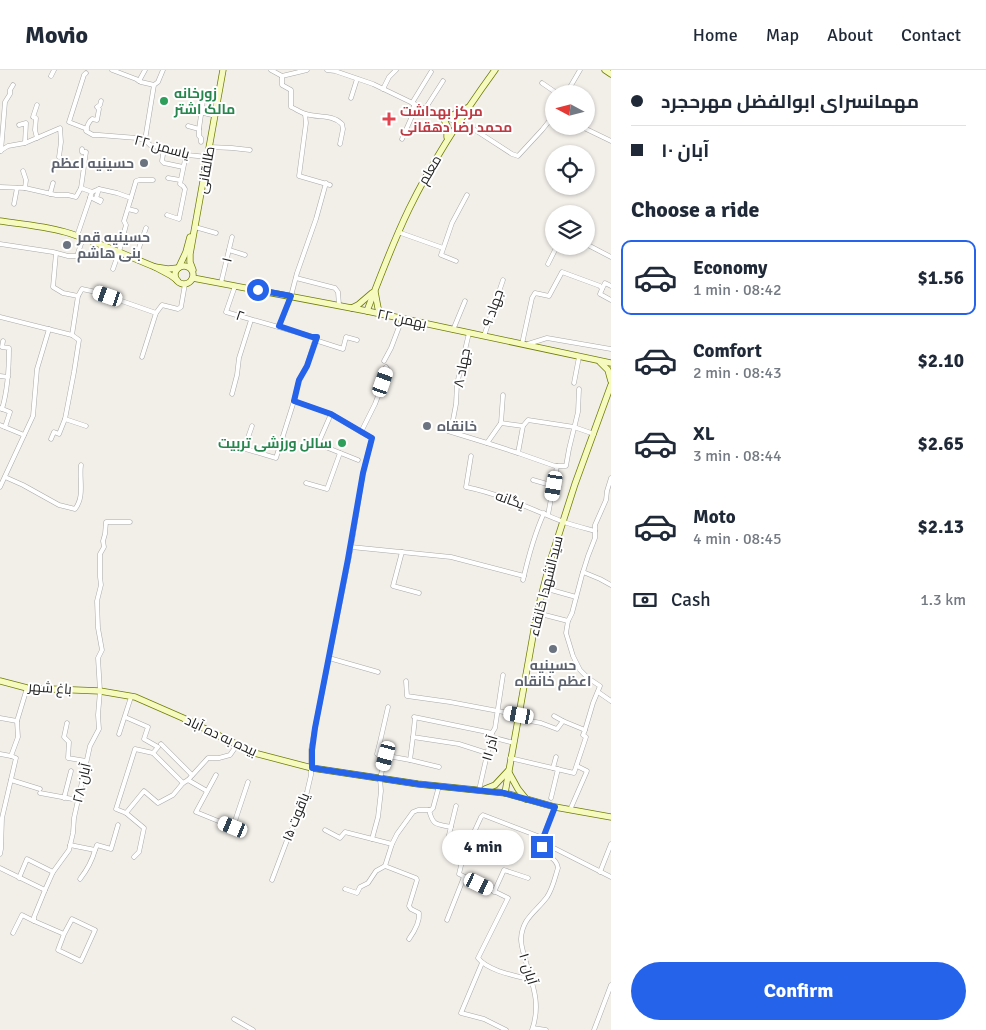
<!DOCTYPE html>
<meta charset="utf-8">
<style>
:root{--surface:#fff;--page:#f6f6f7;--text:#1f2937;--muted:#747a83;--line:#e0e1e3;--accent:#2563eb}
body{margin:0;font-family:Signika,Cairo,sans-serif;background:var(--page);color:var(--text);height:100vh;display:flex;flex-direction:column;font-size:19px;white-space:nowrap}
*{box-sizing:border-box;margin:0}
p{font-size:16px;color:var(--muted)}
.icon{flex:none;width:28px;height:28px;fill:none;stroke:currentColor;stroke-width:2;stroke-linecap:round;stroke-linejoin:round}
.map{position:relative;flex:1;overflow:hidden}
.details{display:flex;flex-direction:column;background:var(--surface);width:375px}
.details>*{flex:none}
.banner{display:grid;align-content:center;height:110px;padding:0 20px;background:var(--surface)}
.needle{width:32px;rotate:277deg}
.tools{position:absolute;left:545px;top:15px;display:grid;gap:10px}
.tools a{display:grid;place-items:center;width:50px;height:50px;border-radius:50%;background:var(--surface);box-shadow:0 1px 4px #0004;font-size:25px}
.end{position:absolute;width:22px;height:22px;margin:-11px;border:6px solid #2563eb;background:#fff;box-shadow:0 0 0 2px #fff}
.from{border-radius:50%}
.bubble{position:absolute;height:35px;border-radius:18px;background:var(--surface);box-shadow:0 1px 4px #0004;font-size:16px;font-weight:700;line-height:35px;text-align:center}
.car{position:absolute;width:15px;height:30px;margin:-15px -8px;border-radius:6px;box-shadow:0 0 4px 1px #0007;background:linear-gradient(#fff 24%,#345 0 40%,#fff 0 76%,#345 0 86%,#fff 0)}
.banner b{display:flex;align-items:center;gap:18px;height:48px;font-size:19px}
.banner b+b{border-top:1px solid var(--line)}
.banner i{width:12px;height:12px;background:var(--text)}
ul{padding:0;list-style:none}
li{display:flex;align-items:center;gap:15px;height:75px;margin:0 10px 8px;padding:0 10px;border:2px solid transparent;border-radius:10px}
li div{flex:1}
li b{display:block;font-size:19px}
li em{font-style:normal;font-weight:700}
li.active{border-color:var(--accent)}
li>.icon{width:45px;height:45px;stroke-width:1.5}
h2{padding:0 20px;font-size:22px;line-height:60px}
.pay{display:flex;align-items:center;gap:12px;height:55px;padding:0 20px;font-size:19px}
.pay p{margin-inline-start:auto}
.action{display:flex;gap:10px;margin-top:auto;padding:10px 20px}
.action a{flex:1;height:58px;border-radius:30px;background:var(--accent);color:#fff;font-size:20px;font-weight:700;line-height:58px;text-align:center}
header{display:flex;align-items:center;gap:30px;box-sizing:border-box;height:70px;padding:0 25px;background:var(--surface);border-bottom:1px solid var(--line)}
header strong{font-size:24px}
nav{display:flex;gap:28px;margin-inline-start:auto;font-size:18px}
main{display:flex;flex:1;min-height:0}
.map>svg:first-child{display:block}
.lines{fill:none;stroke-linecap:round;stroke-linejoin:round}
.street-casing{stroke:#a9a9a9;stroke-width:5}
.secondary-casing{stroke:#707d05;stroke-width:7}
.street{stroke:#fff;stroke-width:4}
.secondary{stroke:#f7fabf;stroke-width:5.5}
.route{stroke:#2563eb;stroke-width:6}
.leisure-dot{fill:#2e9e5b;stroke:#fff;stroke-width:2}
.health-dot{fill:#e0444e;stroke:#fff;stroke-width:2}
.worship-dot{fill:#6b7280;stroke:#fff;stroke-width:2}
.labels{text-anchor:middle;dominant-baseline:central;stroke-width:4;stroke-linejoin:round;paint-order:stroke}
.leisure-label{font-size:14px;font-weight:bold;fill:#27864d;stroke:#fff;text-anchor:start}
.health-label{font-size:14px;font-weight:bold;fill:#be3a42;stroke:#fff;text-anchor:start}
.street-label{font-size:14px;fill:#222;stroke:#fff}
.worship-label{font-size:14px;font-weight:bold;fill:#5b616d;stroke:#fff;text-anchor:start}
</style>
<header>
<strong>Movio</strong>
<nav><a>Home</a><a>Map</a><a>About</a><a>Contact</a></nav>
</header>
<main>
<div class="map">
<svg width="611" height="960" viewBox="0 0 611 960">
<rect width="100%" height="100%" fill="#f2efe9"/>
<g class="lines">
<g class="street-casing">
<g id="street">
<polyline points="112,0 136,9 141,12 154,15"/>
<polyline points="271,0 282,6 307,0"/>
<polyline points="327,0 335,1 373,14 425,39 475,60 512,84 518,86 542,60 554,45"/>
<polyline points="86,3 84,5 69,52 87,59"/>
<polyline points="51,6 54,0"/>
<path d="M282,6V15L291,20V37C296,39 301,43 306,44C319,48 332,44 342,54L343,59L340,74"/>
<polyline points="139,11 145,0"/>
<polyline points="542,13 558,24"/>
<polyline points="383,19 389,7 396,0"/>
<polyline points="566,24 580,0"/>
<polyline points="351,28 357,9"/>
<path d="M101,31L100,35L97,37L99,39L97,50L92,49C88,52 87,56 86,61L93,65H99L137,68L145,70L150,75L157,77L164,78L187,85L208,87"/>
<polyline points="412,33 431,2"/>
<polyline points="187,39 212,45"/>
<polyline points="425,39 443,11"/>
<polyline points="305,44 306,53 299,106 330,115"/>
<polyline points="19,55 26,53 25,73"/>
<polyline points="188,56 199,59"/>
<polyline points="580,56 611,71"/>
<polyline points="37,68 35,60 36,48 33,47 37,35"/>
<polyline points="402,69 413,44 414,34"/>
<polyline points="145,70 154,15 158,12 163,0"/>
<polyline points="201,72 201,68 199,66 199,59 203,31"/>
<polyline points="210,77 232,78 250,80"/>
<polyline points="164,78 162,91 164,93 183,97"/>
<polyline points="0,81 8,76 25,73 60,58 61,72 59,87"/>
<polyline points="1,81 5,32 10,24 10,20 13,15"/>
<polyline points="23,101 26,110 25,118"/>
<polyline points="168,108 180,110"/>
<polyline points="0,117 25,118 56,125 68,125 76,127 81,118 92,122 99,119 117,123 131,128 124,151 126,155 119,182 113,199"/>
<polyline points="81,118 86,82 82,82 82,79"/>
<polyline points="50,124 53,113"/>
<polyline points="90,127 100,132 101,130 96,128 99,119"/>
<polyline points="131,128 136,111 139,110 153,110"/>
<polyline points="14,134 17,118"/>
<polyline points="128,139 136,141"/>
<polyline points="167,145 179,149 185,119 183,116 180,114 186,85"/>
<polyline points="195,157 216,163"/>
<polyline points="398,162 443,178"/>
<polyline points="77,166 92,122"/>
<polyline points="0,174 53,182 68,186 77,186 83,168"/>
<polyline points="554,174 554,175"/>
<polyline points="586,174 611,187"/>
<polyline points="229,180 245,185"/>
<polyline points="135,189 146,158"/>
<polyline points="456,191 441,185 452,153 467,125"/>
<polyline points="548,194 557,176"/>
<polyline points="296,208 335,218 338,222 339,235"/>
<polyline points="221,213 232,167"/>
<path d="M235,216L226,242C255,251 284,258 313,267H317L315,270L343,279L346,267L357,270"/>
<polyline points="602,219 605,213 611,216"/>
<polyline points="78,226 82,219 96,222 156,243"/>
<polyline points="0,247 72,265 78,226 63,223 53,217 56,183"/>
<polyline points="279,257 291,226 297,203 316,149 326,113"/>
<polyline points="453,260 465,231"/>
<polyline points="469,263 457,314 456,334 453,350 448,361 487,373 501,353 503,325"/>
<polyline points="72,265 79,270 74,302 65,349 86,356"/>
<polyline points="484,266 503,210"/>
<polyline points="522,274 532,228 535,223 549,226 562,202 600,216 602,219 600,224 611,230"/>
<polyline points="528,274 547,268 611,279"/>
<polyline points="142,287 156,243 162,235 178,239 181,237 185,214"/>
<polyline points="384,291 391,278 402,249"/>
<polyline points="0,306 8,307"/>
<polyline points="574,313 579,287"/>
<polyline points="232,324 237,305 239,288 251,250"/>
<polyline points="294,331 331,344 318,374 358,390"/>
<polyline points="0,338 10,342 5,357"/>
<path d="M2,339C8,319 9,299 9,278L2,277L3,271"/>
<polyline points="331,344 361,362 375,334 388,300 386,297"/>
<polyline points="501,353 523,356"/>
<polyline points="0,355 24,365"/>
<polyline points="51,369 54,362 59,364 65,349"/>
<polyline points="222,372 276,388 294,331 299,310 307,296 315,270"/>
<polyline points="487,373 518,383 523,356 528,350 574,357 594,364"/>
<polyline points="244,379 252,356"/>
<polyline points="518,383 555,396 566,396 569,379 578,342 579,319"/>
<path d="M471,386L466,417C500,424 529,438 561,451C572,455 584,458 595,461"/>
<path d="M5,407L23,415L59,435L75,439C85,426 79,410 81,395"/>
<polyline points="533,410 554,416"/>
<polyline points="306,413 327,419 340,383"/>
<polyline points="0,417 33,346 37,299 49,259"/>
<polyline points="548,445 557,396"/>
<polyline points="351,477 451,487 524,506"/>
<polyline points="402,482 393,516 419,523"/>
<polyline points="583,502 600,509 611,515"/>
<path d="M523,510C528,488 534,465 544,443"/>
<polyline points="544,518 576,527"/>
<polyline points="537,543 568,551"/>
<polyline points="329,588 378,602"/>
<polyline points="406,611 407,626 450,632 519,645"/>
<polyline points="598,622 611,631"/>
<polyline points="388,637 380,672 377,684 410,690 439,697"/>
<polyline points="554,646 563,651"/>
<polyline points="125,647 148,657 144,669 158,677 153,683 183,713 188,710 207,721"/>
<polyline points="414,647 492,663"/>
<polyline points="0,648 17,651"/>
<polyline points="415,648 413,667 459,674 487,683"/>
<polyline points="67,653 64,667 69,672 68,688 86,691"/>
<polyline points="585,660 593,633 600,616 588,608 580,600 573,586 566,563 568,551 572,543 582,505 588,486 595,468 595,455 606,430 607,421 611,408"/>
<polyline points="119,664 131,627"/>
<polyline points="491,667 514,673"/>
<polyline points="161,674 192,705"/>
<polyline points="0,684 11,686"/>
<polyline points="510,688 574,703 586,667 583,665 585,660 563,651 557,659 541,653 519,649"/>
<polyline points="410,690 413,667"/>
<polyline points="553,698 556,687"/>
<polyline points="216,705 196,742 233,757 248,712"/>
<polyline points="11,710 40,719"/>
<polyline points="188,710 208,688 219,688 230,685 237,675"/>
<polyline points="479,720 492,663 495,658 503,605"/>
<polyline points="40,723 78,730"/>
<polyline points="64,728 71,701"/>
<polyline points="551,728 558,699"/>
<path d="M456,736L446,777L464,783L459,804L508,828L478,888C488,901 516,906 532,910"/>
<path d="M429,740C433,756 436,754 451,757"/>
<polyline points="570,740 587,701 577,696"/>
<polyline points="126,743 144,721 158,733 173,725 183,713"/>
<polyline points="325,760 340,768 345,762 392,774"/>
<polyline points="372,769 378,747 381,721 380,708 386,686"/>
<polyline points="470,771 481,747 483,745 543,768"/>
<polyline points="542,772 611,807"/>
<polyline points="70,775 95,780 97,775 111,779 118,755"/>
<polyline points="0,784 1,779 2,748 16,688 11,686 18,667 17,651 27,618"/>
<polyline points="134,787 139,782 144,758 126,743 116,739 135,679 153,683"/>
<path d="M385,796L416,808L417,810L409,836L411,839L419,843C420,852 414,862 409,869"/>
<polyline points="0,798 45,820 53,802 27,789 19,808"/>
<polyline points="53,802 69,780 73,763 74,748 90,676 99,659 98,645 100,621 98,588 102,580 98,558 97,531 101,515 100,507 100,484 104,477 103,471 105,464 106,452 130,452"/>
<polyline points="600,802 611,774"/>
<path d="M80,809C87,800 92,791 95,780"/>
<polyline points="272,810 289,765 301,741 307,722 311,705 311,680 315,658 351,477 363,403 372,368 361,362"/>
<polyline points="345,819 357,823 360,817 368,813 376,801 385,796 392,774 397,764 413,742 418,740 431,740 433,738 439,716"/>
<polyline points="45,820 34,847 34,851 64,864 58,880 81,891 95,860 72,849 64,864"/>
<polyline points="494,822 504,800 528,808"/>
<polyline points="447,850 464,807"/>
<polyline points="13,863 22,845 34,851"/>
<polyline points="482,893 461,943 484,949 506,960"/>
<polyline points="234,949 253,960"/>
<polyline points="533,958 546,960"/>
<path d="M532,960C541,934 533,916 526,892C524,884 521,877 521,869C522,848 536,842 547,827C553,818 555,807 558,798C557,788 547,787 543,780C539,773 552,745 555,737"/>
<polyline points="594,960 611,915"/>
</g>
</g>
<g class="secondary-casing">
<g id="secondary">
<polyline points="605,0 611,4"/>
<polyline points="447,67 447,56 443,47 453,45 467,38"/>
<path d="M0,151C22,154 44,156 65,162C96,171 125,185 155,197"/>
<circle cx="184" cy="205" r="9"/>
<polyline points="179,197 186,182 190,167"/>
<polyline points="193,200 190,192 190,184 223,0"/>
<polyline points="193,208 367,241 611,293"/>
<polyline points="177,210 170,205 155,197 168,199 178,198"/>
<polyline points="375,222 378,238 381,244"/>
<polyline points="352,238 358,235 372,223"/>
<path d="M367,241C380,207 393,172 409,139C433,90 463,44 495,0"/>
<polyline points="600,292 608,300 611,311"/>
<polyline points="0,611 27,618 100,621 135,627 183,648 254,683 312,698 418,714 505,723 555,737 611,747"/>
<polyline points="485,719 495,715 508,701 518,719 526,729"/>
<polyline points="505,723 537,543 550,492 575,414 611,315"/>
</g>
</g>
<use href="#street" class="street"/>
<use href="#secondary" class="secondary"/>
</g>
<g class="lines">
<polyline class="route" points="258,220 291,226 279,256 312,267 317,267 307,296 299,310 294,331 331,344 372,368 363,403 348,489 315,658 312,680 312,698 418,714 504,723 555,737 543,768 542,777"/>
</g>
<g class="leisure-dot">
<circle cx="164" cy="31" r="5"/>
<circle cx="342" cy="373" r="5"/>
</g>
<path class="health-dot" d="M386.5 41.5h5v5h5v5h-5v5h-5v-5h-5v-5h5z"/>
<g class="worship-dot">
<circle cx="144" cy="93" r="5"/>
<circle cx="67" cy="175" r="5"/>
<circle cx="427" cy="356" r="5"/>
<circle cx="553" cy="579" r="5"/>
</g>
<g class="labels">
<g class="leisure-label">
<text x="174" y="23">زورخانه<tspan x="174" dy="16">مالک اشتر</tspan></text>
<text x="332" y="373" text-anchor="end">سالن ورزشی تربیت</text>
</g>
<g class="health-label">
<text x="400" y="41">مرکز بهداشت<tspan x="400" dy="16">محمد رضا دهقانی</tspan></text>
</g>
<g class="street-label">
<text transform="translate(162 77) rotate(15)">یاسمن ۲۲</text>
<text transform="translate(206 100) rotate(-80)">طالقانی</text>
<text transform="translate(430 100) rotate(-60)">معلم</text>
<text transform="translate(227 190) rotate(-77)">۱</text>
<text transform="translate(493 238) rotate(-71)">جهاد ۹</text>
<text transform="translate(240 246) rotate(19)">۲</text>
<text transform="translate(402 249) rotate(12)">۲۲ بهمن</text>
<text transform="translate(462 298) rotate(-79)">جهاد ۸</text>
<text transform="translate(510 430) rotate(20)">یگانه</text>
<text transform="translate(546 516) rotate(-76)">سیدالشهدا خانقاء</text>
<text transform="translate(50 618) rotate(4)">باغ شهر</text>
<text transform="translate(221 666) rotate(25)">بیده به ده آباد</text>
<text transform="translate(490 678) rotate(-74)">آذر ۱۱</text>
<text transform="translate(82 713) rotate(-77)">آبان ۲۸</text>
<text transform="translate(296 747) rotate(-68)">یاقوت ۱۵</text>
<text transform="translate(528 899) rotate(73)">آبان ۱۰</text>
</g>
<g class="worship-label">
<text x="134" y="93" text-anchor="end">حسینیه اعظم</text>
<text x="77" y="167">حسینیه قمر<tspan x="77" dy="16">بنی هاشم</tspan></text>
<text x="437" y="356">خانقاه</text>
<text x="553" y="595" text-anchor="middle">حسینیه<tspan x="553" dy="16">اعظم خانقاه</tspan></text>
</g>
</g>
</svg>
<div class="tools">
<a><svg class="needle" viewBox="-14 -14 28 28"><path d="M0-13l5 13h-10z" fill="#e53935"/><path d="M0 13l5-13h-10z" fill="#747a83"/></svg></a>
<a><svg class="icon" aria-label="locate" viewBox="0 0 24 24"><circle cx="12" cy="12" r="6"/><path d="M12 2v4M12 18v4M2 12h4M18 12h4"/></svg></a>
<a><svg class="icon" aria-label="layers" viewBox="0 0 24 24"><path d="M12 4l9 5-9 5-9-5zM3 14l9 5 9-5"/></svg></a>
</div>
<i class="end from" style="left:258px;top:220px"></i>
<i class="end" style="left:542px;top:777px"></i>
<div class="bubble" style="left:442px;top:760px;width:82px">4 min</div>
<i class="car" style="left:108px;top:226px;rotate:289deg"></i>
<i class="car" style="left:383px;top:312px;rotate:19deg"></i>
<i class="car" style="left:554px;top:416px;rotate:190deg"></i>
<i class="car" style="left:519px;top:645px;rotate:280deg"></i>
<i class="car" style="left:386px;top:686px;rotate:195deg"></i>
<i class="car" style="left:233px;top:757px;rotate:292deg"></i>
<i class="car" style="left:479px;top:814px;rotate:116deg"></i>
</div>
<section class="details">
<div class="banner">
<b><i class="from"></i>مهمانسرای ابوالفضل مهرحجرد</b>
<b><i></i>آبان ۱۰</b>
</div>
<h2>Choose a ride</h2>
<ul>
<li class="active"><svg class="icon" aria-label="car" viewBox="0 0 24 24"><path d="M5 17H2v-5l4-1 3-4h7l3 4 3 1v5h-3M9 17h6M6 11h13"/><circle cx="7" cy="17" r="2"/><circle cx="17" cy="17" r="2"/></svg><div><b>Economy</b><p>1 min · 08:42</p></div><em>$1.56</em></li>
<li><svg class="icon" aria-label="car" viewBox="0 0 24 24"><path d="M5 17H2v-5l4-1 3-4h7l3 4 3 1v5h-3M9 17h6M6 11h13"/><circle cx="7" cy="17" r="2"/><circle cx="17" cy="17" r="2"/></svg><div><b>Comfort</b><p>2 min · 08:43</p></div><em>$2.10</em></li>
<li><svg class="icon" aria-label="car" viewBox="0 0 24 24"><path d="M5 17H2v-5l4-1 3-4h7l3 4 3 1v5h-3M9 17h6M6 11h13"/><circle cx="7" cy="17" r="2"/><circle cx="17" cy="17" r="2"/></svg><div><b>XL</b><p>3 min · 08:44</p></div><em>$2.65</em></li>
<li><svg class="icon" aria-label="car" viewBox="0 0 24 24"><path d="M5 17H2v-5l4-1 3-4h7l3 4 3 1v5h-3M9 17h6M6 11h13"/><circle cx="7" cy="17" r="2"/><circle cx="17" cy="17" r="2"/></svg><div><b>Moto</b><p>4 min · 08:45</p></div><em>$2.13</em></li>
</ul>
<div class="pay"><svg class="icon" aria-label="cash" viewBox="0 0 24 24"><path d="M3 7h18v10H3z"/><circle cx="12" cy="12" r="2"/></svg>Cash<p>1.3 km</p></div>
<div class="action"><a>Confirm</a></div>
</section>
</main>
